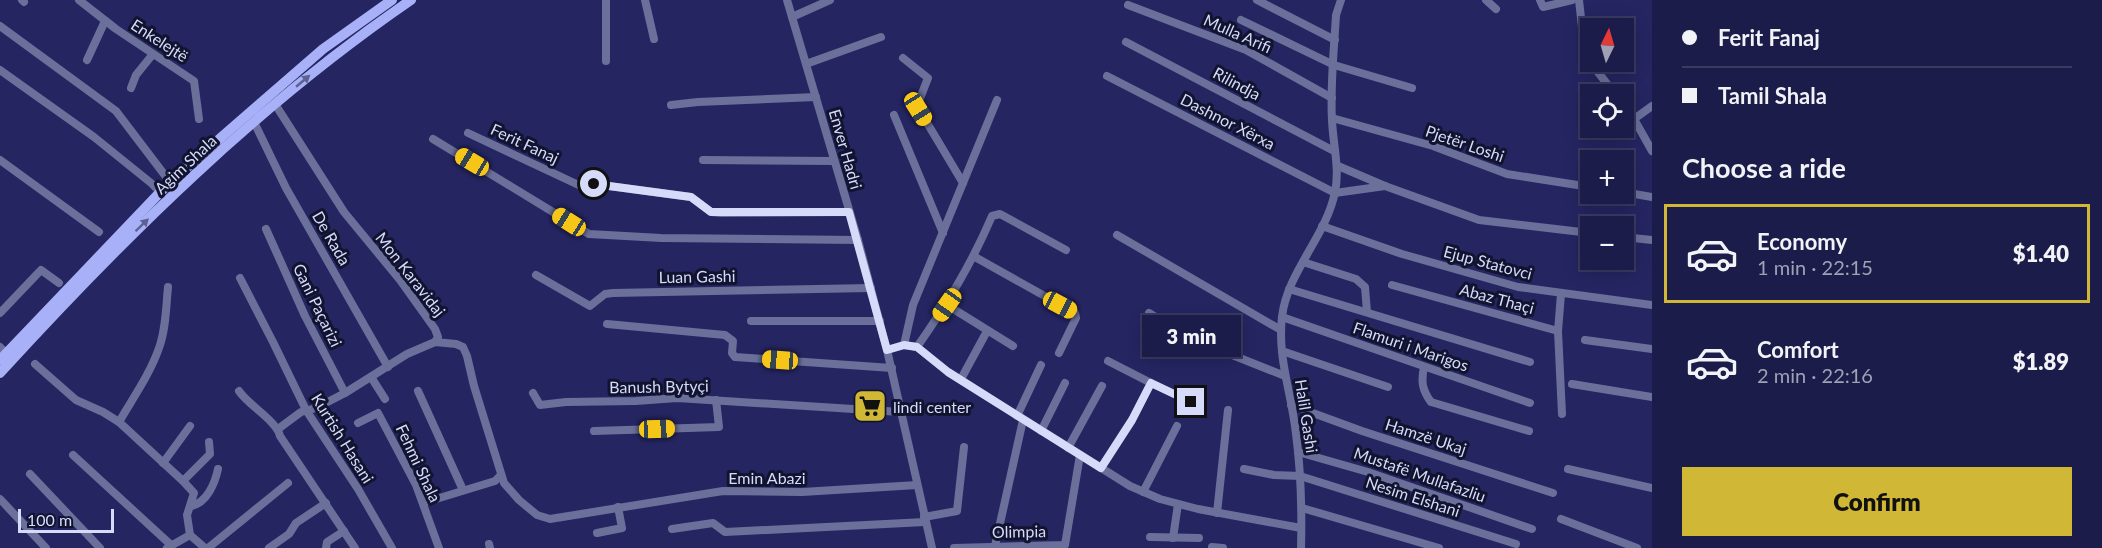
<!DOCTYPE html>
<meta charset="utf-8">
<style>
:root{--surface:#1c1c4a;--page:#292954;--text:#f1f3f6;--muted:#a0a1b5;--line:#3a3a62;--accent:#d0b836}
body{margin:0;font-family:Lato,sans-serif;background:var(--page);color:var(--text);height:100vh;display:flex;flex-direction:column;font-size:22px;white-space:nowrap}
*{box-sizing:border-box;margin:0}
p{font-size:20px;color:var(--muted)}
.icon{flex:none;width:33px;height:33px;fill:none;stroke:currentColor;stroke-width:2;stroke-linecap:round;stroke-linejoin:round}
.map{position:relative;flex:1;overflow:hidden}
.side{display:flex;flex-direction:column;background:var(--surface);width:450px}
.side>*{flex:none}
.top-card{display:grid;align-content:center;height:132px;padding:0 30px;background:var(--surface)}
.needle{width:39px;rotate:5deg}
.controls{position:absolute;left:1580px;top:18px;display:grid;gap:12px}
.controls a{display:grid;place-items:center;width:54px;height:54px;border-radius:0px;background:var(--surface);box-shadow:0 3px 15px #0003,0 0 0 2px var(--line);font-size:30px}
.scale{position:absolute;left:18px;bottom:15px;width:96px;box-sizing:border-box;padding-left:6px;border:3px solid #d5dbf9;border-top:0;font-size:16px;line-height:21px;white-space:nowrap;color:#d5dbf9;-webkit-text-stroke:4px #12142f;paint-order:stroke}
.end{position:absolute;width:27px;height:27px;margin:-14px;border:8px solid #d5dbf9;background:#111;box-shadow:0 0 0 3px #111}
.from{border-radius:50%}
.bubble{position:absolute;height:42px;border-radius:0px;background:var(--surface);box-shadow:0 3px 15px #0003,0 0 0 2px var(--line);font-size:20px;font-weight:800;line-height:42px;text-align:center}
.car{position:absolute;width:18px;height:36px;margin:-18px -9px;border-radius:8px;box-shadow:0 0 4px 2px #0007;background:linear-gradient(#f5c518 24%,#345 0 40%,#f5c518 0 76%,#345 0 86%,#f5c518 0)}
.top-card b{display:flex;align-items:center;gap:21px;height:57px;font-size:22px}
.top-card b+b{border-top:2px solid var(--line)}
.top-card i{width:15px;height:15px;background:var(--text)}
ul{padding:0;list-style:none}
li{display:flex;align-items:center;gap:18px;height:99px;margin:0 12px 9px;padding:0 18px;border:3px solid transparent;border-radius:0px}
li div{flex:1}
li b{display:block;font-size:22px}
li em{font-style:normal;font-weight:800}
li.on{border-color:var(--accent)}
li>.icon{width:54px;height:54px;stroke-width:1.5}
h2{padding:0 30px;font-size:27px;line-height:72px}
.action{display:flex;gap:12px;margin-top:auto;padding:12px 30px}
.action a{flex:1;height:69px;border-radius:0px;background:var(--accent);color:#111;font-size:24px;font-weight:800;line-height:69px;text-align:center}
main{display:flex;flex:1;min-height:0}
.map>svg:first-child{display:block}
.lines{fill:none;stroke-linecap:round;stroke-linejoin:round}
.minor{stroke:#6a709a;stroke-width:8}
.major{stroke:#a8b1f7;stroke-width:10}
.oneway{fill:#5d6293}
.route{stroke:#d5dbf9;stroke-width:8}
.labels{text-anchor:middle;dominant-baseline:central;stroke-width:6;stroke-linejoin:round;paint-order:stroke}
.street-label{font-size:16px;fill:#d5dbf9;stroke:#12142f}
.poi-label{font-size:16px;fill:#d5dbf9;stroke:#12142f;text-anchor:start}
</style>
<main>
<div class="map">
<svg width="1652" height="548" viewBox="0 0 1652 548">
<rect width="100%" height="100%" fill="#252562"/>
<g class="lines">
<g class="minor">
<polyline points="22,0 24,2"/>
<polyline points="79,0 116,29 194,81 199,119"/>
<polyline points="606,0 606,61"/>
<polyline points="645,0 654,39"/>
<polyline points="787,0 858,240 887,350 932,548"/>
<polyline points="1257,0 1335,40"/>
<polyline points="1486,0 1496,9"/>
<polyline points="1540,0 1543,7 1572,0"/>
<polyline points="1579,0 1583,36 1590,61"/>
<polyline points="1128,5 1246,50 1332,98"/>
<polyline points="792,17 830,0"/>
<polyline points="1241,20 1334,65 1412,88"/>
<polyline points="0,26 116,111 170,182"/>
<polyline points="1591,28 1605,21"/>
<polyline points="1126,42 1334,151"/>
<polyline points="903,58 928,78 917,106 963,183"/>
<polyline points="87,60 105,21"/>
<polyline points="1590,62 1615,94"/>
<polyline points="806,64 881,37"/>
<polyline points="0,70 94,137 151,183 160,192"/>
<polyline points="1107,76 1335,193 1385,186"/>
<polyline points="131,88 136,75 153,54"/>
<polyline points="275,104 344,212 400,280 435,329 438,337 435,342"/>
<polyline points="671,105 698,102 816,97"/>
<polyline points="1623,105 1634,119 1652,151"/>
<polyline points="894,115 943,233"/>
<polyline points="1332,118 1433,146 1507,174 1590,187"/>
<polyline points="1634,119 1652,106"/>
<polyline points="254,122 286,188 388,367"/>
<polyline points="468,133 585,188 594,184 691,197 711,212 721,213 849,212"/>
<polyline points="433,139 589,234 661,238 858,240"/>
<polyline points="0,160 99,232"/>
<polyline points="703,160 834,161"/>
<polyline points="1338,166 1385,186 1479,220 1590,233"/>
<polyline points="1623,192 1652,197"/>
<polyline points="1322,226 1402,254 1518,287 1652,305"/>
<polyline points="266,229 305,316 345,393"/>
<polyline points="1117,235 1281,330"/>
<polyline points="1623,237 1652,240"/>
<polyline points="975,257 1075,313 1076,318 1059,353"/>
<polyline points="1303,262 1356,279 1365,287 1367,312"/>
<polyline points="536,275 590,306 605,294 613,293 871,288"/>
<polyline points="240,278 273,342 306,410 358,489 392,548"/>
<polyline points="1392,285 1558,331 1561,294"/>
<polyline points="1289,289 1530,362"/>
<polyline points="947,305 1013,346"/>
<polyline points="0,313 41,270 59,283"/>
<polyline points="1149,313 1187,337 1285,376"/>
<polyline points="1282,317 1530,403"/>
<polyline points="751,321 880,321"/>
<polyline points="607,324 725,335 733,341 732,353 735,357 892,368"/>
<polyline points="1558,331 1562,414"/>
<polyline points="1585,340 1652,349"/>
<polyline points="904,345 913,305 997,100"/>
<polyline points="0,347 6,353"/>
<path d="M917,347C947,304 971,265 992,216L1000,214L1066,250"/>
<polyline points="887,350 904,345 917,347 948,372 1130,486 1160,499 1198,509 1301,528"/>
<polyline points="1282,351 1388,387"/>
<polyline points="1108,361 1151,383"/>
<polyline points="35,364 76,400 103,412 119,422 183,481 194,493 187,515 190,535"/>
<path d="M1424,367C1421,381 1422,390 1431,402L1529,431"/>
<polyline points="371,377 385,399"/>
<polyline points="961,379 986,333"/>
<polyline points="1572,384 1652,397"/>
<path d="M239,391C248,405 277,421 280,436L355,548"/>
<polyline points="418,391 463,490"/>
<polyline points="533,393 540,405 566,402 636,401 677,398 901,412"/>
<polyline points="1291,405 1362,431 1553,493"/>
<polyline points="1017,416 1041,365"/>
<path d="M119,422C133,398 150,374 159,348C166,329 166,307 168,287"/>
<polyline points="358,423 378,413 416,485 439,548"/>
<polyline points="278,429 301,412 316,408 345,393 407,354 435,342 456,344 463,347 467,356 474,386 504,483 519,500 537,515 550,519 723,491 802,492 917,485"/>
<polyline points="594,431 719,427 716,400"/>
<polyline points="1041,431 1065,383"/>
<polyline points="1068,448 1102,386"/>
<polyline points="1298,452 1368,472 1532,529"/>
<polyline points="73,455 171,545"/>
<polyline points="163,463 190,426"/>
<polyline points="1101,468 1132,420 1151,383 1191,402"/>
<polyline points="1244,469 1274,475 1300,476 1516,544"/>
<polyline points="1568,469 1652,488"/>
<polyline points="30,474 100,548"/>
<polyline points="183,481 210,454 209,442"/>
<polyline points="1143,492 1177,426"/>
<polyline points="0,499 46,548"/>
<polyline points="423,503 495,481 501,475"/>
<path d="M191,506C207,503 215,483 218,469"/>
<polyline points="1302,508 1439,548"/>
<polyline points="1217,513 1228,410"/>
<polyline points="924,517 957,511 964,447"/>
<polyline points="1561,519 1637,548"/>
<polyline points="672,529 713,523 725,532 925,522"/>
<polyline points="597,533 622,528 618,507"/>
<polyline points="190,535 205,548"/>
<polyline points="1150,537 1199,538"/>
<polyline points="1173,538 1178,504"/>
<polyline points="489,544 490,548"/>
<polyline points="995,546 1023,420"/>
<polyline points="1212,547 1223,548"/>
<polyline points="167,548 190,535"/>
<polyline points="208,548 288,483"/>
<polyline points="269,548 289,534 296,523 326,503"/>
<polyline points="326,548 327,542 344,531"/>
<polyline points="954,548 1065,545 1080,455"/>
<path d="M1301,548C1302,510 1301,472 1296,434C1292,395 1277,357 1282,317C1287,272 1326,237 1335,192C1340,168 1333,145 1332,120C1330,86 1334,50 1336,15L1341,0"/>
</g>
<g class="major">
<polyline points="0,360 170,182 323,49 392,0"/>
<path d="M0,373C125,236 258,105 411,0"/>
</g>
</g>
<defs><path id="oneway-solid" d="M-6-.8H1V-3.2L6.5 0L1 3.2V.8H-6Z" transform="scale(1.5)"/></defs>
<g class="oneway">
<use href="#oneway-solid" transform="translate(303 81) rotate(-40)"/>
<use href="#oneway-solid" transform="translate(142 225) rotate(-44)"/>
</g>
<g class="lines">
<polyline class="route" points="594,184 691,197 711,212 849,212 887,350 904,345 917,347 948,372 1101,468 1132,420 1151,383 1191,402"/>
</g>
<defs>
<g id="supermarket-square" transform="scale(1.725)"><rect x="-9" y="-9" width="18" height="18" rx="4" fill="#d0b836" stroke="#12142f"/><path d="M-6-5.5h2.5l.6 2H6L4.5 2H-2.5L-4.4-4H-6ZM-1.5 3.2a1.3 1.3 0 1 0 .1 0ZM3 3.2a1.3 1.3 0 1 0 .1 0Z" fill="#111"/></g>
</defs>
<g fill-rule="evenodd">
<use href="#supermarket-square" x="870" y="406"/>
</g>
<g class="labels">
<g class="street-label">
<text transform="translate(1238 33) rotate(24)">Mulla Arifi</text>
<text transform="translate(160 40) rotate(33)">Enkelejtë</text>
<text transform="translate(1237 83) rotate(28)">Rilindja</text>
<text transform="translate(1228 121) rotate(27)">Dashnor Xërxa</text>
<text transform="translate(525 143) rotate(25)">Ferit Fanaj</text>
<text transform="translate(1465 143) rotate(19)">Pjetër Loshi</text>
<text transform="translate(846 149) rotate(74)">Enver Hadri</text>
<text transform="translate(185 164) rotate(-43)">Agim Shala</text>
<text transform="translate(332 238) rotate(60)">De Rada</text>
<text transform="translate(1488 262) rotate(15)">Ejup Statovci</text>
<text transform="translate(411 274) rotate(52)">Mon Karavidaj</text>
<text transform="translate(697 276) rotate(-1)">Luan Gashi</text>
<text transform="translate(1497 298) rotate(15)">Abaz Thaçi</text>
<text transform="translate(318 305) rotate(64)">Gani Paçarizi</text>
<text transform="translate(1411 346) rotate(19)">Flamuri i Marigos</text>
<text transform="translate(659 386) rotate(-1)">Banush Bytyçi</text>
<text transform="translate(1307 416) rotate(81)">Halil Gashi</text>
<text transform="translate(1426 436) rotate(18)">Hamzë Ukaj</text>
<text transform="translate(343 438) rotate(58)">Kurtish Hasani</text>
<text transform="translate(419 463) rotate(65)">Fehmi Shala</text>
<text transform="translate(1420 474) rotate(19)">Mustafë Mullafazliu</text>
<text x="767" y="477">Emin Abazi</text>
<text transform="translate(1413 496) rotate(18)">Nesim Elshani</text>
<text transform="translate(1019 531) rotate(-1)">Olimpia</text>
</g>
<g class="poi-label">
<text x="893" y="406">lindi center</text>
</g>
</g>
</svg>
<div class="controls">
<a><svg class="needle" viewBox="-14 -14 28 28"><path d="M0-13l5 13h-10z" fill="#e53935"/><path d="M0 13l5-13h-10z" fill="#a0a1b5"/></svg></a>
<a><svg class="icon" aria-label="locate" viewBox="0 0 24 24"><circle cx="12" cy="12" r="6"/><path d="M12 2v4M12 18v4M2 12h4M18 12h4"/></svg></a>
<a>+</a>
<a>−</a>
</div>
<div class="scale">100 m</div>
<i class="end from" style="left:594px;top:184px"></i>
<i class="end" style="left:1191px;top:402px"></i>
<div class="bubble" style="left:1142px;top:315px;width:99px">3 min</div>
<i class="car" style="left:918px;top:109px;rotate:148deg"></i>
<i class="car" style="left:472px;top:162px;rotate:301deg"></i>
<i class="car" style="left:569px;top:222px;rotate:302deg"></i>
<i class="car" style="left:947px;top:305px;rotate:215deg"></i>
<i class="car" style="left:1060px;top:305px;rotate:118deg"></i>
<i class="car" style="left:780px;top:360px;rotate:274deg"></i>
<i class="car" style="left:657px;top:429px;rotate:88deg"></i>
</div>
<section class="side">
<div class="top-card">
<b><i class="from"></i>Ferit Fanaj</b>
<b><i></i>Tamil Shala</b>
</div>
<h2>Choose a ride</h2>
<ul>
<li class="on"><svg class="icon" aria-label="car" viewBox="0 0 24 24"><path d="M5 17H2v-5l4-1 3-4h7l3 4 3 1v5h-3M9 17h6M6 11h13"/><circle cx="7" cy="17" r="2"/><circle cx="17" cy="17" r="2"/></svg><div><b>Economy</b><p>1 min · 22:15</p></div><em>$1.40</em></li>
<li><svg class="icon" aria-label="car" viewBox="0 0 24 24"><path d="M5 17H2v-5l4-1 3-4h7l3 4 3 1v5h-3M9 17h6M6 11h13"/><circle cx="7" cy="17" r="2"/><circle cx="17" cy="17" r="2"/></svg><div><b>Comfort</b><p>2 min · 22:16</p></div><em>$1.89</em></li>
</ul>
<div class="action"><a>Confirm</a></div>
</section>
</main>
